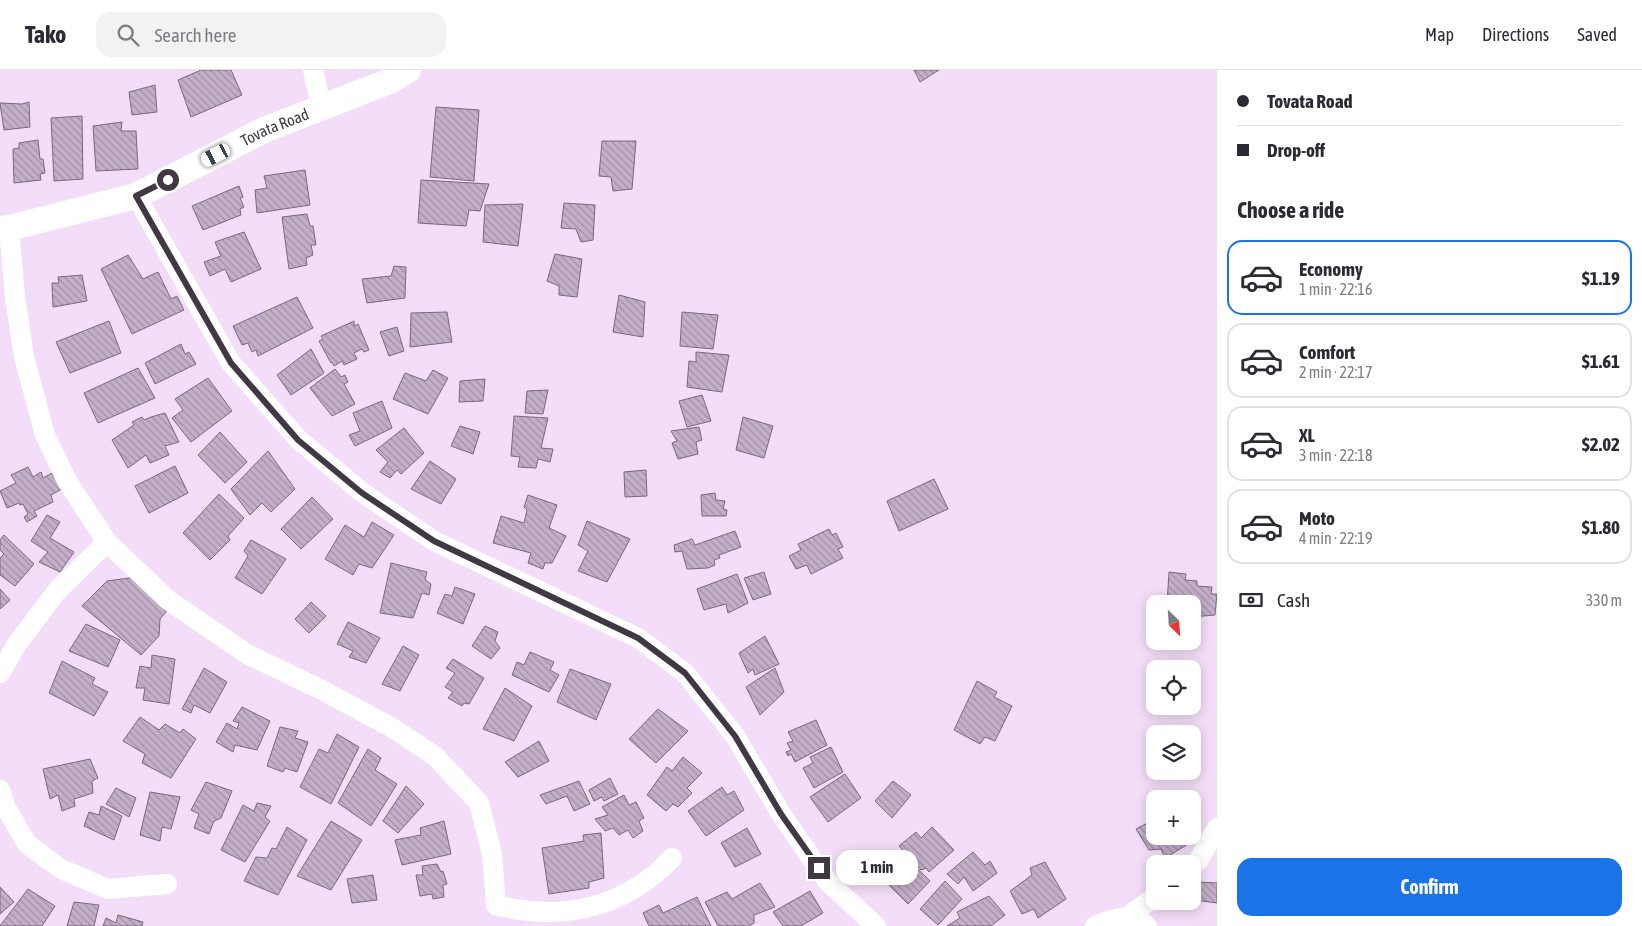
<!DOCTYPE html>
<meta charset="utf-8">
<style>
:root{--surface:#fff;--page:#f2f2f3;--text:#2b2b33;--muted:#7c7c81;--line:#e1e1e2;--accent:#1a73e8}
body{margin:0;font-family:"Asap Condensed",sans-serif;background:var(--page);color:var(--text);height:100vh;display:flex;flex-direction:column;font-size:19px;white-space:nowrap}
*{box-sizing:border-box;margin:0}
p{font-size:16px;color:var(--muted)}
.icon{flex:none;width:28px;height:28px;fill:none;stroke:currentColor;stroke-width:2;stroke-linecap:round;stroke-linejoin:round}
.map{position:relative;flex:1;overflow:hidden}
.details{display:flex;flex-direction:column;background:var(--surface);width:425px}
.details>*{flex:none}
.top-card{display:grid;align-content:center;height:110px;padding:0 20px;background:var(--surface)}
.needle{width:32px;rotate:155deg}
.fabs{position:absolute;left:1146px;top:525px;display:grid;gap:10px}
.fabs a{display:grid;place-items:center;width:55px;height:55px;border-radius:10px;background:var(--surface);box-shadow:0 2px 12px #0003;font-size:25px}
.end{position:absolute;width:22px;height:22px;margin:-11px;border:6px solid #403842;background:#fff;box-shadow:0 0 0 2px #fff}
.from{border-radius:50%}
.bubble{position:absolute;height:35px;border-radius:15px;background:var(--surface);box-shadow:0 2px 12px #0003;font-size:16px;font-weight:700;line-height:35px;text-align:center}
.car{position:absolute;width:15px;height:30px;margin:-15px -8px;border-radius:6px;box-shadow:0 0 4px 1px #0007;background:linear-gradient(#fff 24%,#345 0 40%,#fff 0 76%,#345 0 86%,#fff 0)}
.top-card b{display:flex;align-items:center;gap:18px;height:48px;font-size:19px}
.top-card b+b{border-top:1px solid var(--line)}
.top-card i{width:12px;height:12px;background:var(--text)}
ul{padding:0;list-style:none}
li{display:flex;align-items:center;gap:15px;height:75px;margin:0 10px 8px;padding:0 10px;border:2px solid var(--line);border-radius:15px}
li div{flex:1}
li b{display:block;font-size:19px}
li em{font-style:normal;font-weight:700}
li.current{border-color:var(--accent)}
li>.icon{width:45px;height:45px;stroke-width:1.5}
h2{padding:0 20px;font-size:22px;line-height:60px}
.pay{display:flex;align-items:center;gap:12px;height:55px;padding:0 20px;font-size:19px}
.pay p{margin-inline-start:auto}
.cta{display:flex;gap:10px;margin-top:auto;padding:10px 20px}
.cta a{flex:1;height:58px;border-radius:15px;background:var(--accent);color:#fff;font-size:20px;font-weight:700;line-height:58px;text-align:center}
header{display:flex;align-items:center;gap:30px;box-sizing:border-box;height:70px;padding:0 25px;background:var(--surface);border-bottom:1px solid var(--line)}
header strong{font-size:24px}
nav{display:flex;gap:28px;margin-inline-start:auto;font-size:18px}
.search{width:350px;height:45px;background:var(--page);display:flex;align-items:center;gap:12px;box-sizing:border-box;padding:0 18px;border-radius:15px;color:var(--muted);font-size:19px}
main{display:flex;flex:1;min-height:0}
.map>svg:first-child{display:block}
.building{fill:url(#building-back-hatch);stroke:#7b677f}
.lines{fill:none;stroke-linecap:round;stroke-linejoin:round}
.minor{stroke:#fff;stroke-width:20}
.tertiary{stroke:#fff;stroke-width:26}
.route{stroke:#403842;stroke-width:6}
.labels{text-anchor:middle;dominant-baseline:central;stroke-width:4.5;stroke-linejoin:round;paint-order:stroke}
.street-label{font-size:16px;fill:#403842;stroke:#f3ddf8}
</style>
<header>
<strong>Tako</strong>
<div class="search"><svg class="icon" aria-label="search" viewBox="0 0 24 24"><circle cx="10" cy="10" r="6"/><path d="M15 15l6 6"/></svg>Search here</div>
<nav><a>Map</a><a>Directions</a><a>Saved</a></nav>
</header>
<main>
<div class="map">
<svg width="1217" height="856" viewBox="0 0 1217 856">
<defs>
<pattern id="building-back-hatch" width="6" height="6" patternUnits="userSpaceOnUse" patternTransform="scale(1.25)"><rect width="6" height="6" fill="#c4afc9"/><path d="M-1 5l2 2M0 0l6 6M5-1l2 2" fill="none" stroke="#a18fa5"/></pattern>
</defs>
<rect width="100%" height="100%" fill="#f3ddf8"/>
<g class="building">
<polygon points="201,0 231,0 242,25 191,47 178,10"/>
<polygon points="914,0 939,0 920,12"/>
<polygon points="155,15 157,42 132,45 129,22"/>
<polygon points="29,32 30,57 4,60 0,33 22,34"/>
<polygon points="436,37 479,40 474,111 430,107"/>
<polygon points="82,46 83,109 54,111 51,48"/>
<polygon points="122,52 121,61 136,61 138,99 96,101 93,56"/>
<polygon points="38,70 40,89 43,89 45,103 40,104 41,110 14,113 13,79 19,78 19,73"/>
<polygon points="602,71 636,71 632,119 613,121 611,107 599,106"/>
<polygon points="305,100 310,135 257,143 255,120 267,118 264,106"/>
<polygon points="421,110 489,114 480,141 469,140 466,156 418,153"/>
<polygon points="239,116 243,127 240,128 244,137 240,139 241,145 203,160 192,136"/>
<polygon points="564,133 595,135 593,170 581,172 576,159 561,158"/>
<polygon points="523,134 518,176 483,172 485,135"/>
<polygon points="307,144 310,156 313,156 316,175 311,175 313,185 306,188 307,195 289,199 282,147"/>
<polygon points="244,162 261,199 231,212 225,199 210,206 204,192 221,186 215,172"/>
<polygon points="555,184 582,189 577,227 559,225 559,216 547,211"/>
<polygon points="128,185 143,209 158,202 171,229 177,226 184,240 132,264 101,199"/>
<polygon points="394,196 406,197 405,228 367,233 362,209 391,206"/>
<polygon points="82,205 87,231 53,237 52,213 59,213 58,207"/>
<polygon points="619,225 645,232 643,267 613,262"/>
<polygon points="297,227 313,258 258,286 256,280 252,282 248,273 242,275 233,256"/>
<polygon points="447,242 452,272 410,277 411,243"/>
<polygon points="682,242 718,245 713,279 680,276"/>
<polygon points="109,251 121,283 70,303 56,272"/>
<polygon points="354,251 354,256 358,254 369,280 364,282 362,279 354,283 357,289 344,295 342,291 334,296 332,292 331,293 319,271 323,269 321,266"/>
<polygon points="397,257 404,281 389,286 380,262"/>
<polygon points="181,274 185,284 189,282 196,294 155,314 145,293"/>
<polygon points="311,279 324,303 291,325 277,305"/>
<polygon points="696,282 729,285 722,322 687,317 689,291 696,292"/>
<polygon points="138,298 155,328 98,353 84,323"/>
<polygon points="335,299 341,307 345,305 348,312 344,314 355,334 332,346 310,318"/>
<polygon points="433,300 448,308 428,344 393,329 405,303 426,311"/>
<polygon points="208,308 232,341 191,372 172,348 183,340 175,329"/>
<polygon points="485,309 483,331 459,332 460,311"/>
<polygon points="548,320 543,344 525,343 527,321"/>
<polygon points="702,325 711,351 687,357 679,331"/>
<polygon points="382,331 392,358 355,376 349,365 360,361 353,343"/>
<polygon points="165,343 179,372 165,376 169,385 150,393 146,385 128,398 112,370 134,355 132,352 142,347 144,350 151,347"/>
<polygon points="514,346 548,348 541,378 553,379 550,392 538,389 536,398 518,397 520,387 511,386"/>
<polygon points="743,347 773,356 764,388 736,380"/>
<polygon points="460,356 480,362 473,384 451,376"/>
<polygon points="699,357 702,370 696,372 698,384 678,389 672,373 677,371 671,361"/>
<polygon points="404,358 424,383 401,404 397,400 390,408 380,402 388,392 376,380"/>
<polygon points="220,362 247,392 225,413 198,385"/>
<polygon points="268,381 295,419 271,442 262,433 250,445 231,419"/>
<polygon points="430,391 456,409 441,434 411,419"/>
<polygon points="175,396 188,423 149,443 135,416"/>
<polygon points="28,397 33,407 41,402 43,408 54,402 62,419 51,425 53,432 34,441 37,446 27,452 24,447 28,444 23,434 20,435 19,433 7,438 0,421 16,413 11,405"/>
<polygon points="646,400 647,426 625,427 624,402"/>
<polygon points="934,409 948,439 899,461 887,431"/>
<polygon points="715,423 716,430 725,431 723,439 727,440 726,446 702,446 701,425"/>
<polygon points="219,424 244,448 228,466 230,470 210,490 183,463"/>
<polygon points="528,425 557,435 549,458 566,466 552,493 545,493 543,499 528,493 531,483 493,473 501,446 524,453 527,440 524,437"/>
<polygon points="312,427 333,449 301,479 281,459"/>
<polygon points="47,445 60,452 50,468 74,482 60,502 39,492 48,482 31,471"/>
<polygon points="587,451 630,469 607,512 578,501 588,481 578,475"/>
<polygon points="372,452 394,465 372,498 359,494 353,505 325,489 345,455 364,467"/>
<polygon points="829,459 832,465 836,463 843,477 838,479 843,488 811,504 807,495 796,499 789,486 801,480 798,474"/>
<polygon points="735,461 741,477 719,485 720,488 714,490 715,495 708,498 687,499 682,481 675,482 674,475 692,469 695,475"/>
<polygon points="4,465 34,494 15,516 0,505 0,488 4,484 0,480 0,470"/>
<polygon points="251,470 286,489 262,524 235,508 248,486 244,481"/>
<polygon points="391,493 427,502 425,510 431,514 429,525 422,523 413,548 380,543"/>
<polygon points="764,502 771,524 753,530 744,508"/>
<polygon points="1169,502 1186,504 1185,510 1197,511 1197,516 1212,517 1211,524 1217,524 1215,545 1192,547 1192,534 1167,534"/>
<polygon points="737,504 748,533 728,543 726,534 704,540 697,519"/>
<polygon points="137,507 170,537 160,549 159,566 141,585 82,536 107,511"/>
<polygon points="455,517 475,524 463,554 437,543 445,524 452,526"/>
<polygon points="0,519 10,530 0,539"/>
<polygon points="311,532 326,546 309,563 295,549"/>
<polygon points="348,552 380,568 366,593 349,587 353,581 337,574"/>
<polygon points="86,554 120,570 108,597 69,581"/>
<polygon points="485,556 498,562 495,571 500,578 491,589 472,576"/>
<polygon points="765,566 779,594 755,605 753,599 748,603 739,583"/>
<polygon points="403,576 419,585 400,621 382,614"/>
<polygon points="530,582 554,592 550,600 559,605 549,622 512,605 517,592 524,595"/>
<polygon points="152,585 175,589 169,634 143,630 145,618 136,618 140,596 151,598"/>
<polygon points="453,589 484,608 469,634 464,633 462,636 448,628 453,622 445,617 455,603 446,598"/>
<polygon points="62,591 95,608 92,614 108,622 94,646 49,623"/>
<polygon points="204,598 227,612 210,643 194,635 191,643 182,639"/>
<polygon points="775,598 784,622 760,645 746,617"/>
<polygon points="570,599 611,614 596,650 557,632"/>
<polygon points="977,611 997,622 994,627 1012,636 995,671 985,667 980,674 954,660"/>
<polygon points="505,618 532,636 514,671 483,659"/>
<polygon points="242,637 270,651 257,680 235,675 233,682 216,672 227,653 237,659 239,653 233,651"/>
<polygon points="658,639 688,661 656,693 629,669"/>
<polygon points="140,647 159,660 165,654 180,663 183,659 196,669 171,708 142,693 145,684 123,671"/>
<polygon points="816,650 827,675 795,692 791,684 788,686 786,682 791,680 787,673 793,671 788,662"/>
<polygon points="280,657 298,661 295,668 308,672 297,702 285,698 283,702 267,696"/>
<polygon points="337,664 359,677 331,734 300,717 319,679 328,683"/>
<polygon points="539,671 549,691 518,707 505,692"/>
<polygon points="831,677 843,702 814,718 803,698 813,693 810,687"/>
<polygon points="368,679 381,688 375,700 397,714 371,756 338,733"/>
<polygon points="683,687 702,703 687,718 692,723 678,737 673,734 666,741 647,725 667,697 672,701"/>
<polygon points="90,689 98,708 92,711 93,723 74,729 75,736 62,741 58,725 50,729 43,699"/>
<polygon points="845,704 861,728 828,752 810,727"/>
<polygon points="610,708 618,724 604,731 602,727 594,731 589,720"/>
<polygon points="579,711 590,734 574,741 567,726 546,734 540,725"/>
<polygon points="893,711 911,725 892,748 875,731"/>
<polygon points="206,712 232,721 221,748 214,751 209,764 194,758 199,744 191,740"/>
<polygon points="406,716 424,734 398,763 383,751"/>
<polygon points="722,717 727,725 734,721 744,740 706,766 688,741"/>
<polygon points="116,718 136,728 129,747 106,734"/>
<polygon points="150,722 180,727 171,759 162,757 160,771 140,765"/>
<polygon points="624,725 629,735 636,732 644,748 639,751 643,761 633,768 628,760 619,765 613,758 605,761 595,749 608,745 602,737"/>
<polygon points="257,733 271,736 265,747 270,751 245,792 221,780 243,735 254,741"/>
<polygon points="101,736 122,746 114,770 84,756 89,742 99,745"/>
<polygon points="1155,749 1155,766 1184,766 1188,774 1165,788 1161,779 1149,780 1136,759"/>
<polygon points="331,751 362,770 331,820 297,806"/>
<polygon points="444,751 451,784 402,795 395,770 421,765 420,758"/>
<polygon points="287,757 307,770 278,825 244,811 256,787 267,788 272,778 276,779"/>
<polygon points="932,757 954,780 929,802 926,798 921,800 899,776 916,762 921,768"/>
<polygon points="747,758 761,784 735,797 721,773"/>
<polygon points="601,763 604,808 589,812 589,818 549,824 542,778 584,771 583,765"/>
<polygon points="899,781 930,811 908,834 883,809 892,802 885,795"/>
<polygon points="973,782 985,795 990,791 997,803 973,821 964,807 958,814 947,804"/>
<polygon points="1045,792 1066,829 1038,848 1034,839 1022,844 1010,821 1032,805 1030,798"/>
<polygon points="437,794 441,802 443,801 447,814 443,815 444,827 433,829 432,824 420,826 416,805 423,805 422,796"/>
<polygon points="373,805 377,830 352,833 347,809"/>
<polygon points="945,811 962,829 938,855 920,839"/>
<polygon points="1198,812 1217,813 1217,833 1195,830"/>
<polygon points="760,813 775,837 754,845 754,853 749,856 718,856 705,832 727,822 732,829"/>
<polygon points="0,817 14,832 0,844"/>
<polygon points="28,819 55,836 42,856 0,856"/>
<polygon points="810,821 823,843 801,856 783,856 773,842"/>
<polygon points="989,826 1005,845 991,856 947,856 960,848 957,842"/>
<polygon points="697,827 711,856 649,856 643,843 659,835 663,843"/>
<polygon points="74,832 99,835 94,856 67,856"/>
<polygon points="118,845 143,852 142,856 103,856 106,848 116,853"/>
</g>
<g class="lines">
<g class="minor">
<polyline points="313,0 318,22 323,37"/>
<polyline points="136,126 231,293 299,370 363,423 434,471 638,568 685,603 735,666 781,744 828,812 876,856"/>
<path d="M9,158L15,227L24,287L45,365L67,411L107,472L168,530L247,584L320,619L391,657L435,686L479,733L492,784L496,835C562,852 625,838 672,788"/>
<polyline points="0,603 17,574 57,521 107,472"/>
<polyline points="0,720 6,738 27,774 61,799 108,819 167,814"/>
<polyline points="1192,795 1198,791 1217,758"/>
<polyline points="1127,847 1155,827"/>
<path d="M1095,856C1114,848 1130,842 1147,856"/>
</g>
<path class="tertiary" id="s1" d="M0,159L9,158L136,126L264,60L390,11L408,0"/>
</g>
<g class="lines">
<polyline class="route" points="168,110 136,126 231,293 298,370 362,423 434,471 638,568 685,603 735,666 781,744 819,798"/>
</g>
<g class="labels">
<g class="street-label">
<text stroke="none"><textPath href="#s1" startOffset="295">Tovata Road</textPath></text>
</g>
</g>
</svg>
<div class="fabs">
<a><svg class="needle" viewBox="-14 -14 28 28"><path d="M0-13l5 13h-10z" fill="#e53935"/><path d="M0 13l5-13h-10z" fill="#7c7c81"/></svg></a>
<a><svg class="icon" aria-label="locate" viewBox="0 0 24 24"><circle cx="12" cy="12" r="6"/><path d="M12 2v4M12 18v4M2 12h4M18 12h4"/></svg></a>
<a><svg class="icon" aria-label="layers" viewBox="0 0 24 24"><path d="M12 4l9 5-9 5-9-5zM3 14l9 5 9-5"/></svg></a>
<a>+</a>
<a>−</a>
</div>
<i class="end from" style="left:168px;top:110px"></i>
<i class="end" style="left:819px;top:798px"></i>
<div class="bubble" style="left:836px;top:780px;width:82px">1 min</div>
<i class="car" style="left:216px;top:85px;rotate:243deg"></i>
</div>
<section class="details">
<div class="top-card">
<b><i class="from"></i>Tovata Road</b>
<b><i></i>Drop-off</b>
</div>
<h2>Choose a ride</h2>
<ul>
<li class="current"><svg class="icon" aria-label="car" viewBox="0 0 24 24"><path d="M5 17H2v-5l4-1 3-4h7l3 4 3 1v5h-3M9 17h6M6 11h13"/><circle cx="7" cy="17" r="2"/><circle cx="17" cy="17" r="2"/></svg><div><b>Economy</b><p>1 min · 22:16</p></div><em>$1.19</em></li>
<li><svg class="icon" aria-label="car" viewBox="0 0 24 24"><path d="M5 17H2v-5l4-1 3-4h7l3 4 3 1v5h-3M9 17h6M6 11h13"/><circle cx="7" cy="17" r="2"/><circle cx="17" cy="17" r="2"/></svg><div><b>Comfort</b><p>2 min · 22:17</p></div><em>$1.61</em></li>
<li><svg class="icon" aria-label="car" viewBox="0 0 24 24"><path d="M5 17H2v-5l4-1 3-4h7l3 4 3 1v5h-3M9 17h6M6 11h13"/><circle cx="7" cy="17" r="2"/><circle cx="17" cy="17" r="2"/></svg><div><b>XL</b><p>3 min · 22:18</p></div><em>$2.02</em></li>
<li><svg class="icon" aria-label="car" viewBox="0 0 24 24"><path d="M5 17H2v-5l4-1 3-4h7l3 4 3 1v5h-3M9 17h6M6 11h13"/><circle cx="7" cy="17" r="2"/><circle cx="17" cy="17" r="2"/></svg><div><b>Moto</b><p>4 min · 22:19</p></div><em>$1.80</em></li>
</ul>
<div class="pay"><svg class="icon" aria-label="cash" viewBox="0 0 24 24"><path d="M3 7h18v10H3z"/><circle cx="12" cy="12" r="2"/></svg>Cash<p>330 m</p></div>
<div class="cta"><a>Confirm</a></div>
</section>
</main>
